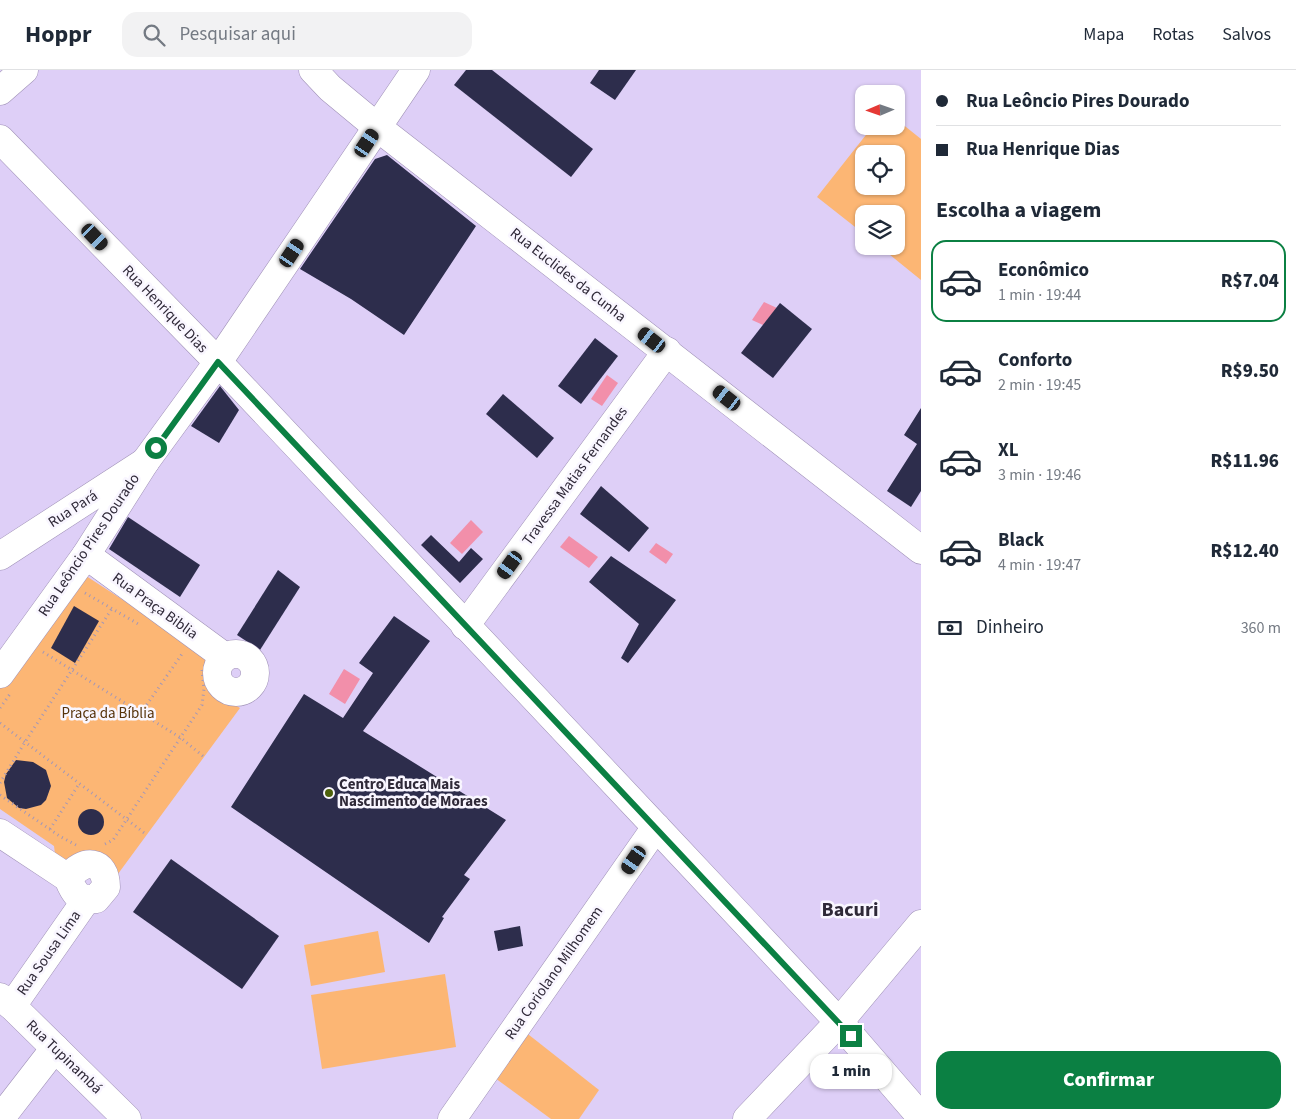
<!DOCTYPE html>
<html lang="pt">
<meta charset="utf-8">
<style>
:root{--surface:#fff;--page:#f2f2f3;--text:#1f2937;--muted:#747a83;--line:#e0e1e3;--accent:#0b8043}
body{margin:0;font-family:"Source Sans 3",sans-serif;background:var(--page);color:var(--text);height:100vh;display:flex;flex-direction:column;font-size:19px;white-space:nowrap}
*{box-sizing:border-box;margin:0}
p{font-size:16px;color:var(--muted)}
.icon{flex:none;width:28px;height:28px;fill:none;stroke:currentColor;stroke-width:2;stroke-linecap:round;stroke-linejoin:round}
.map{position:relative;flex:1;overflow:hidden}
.drawer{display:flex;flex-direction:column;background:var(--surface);width:375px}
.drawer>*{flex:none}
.top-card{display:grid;align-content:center;height:110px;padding:0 15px;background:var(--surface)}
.needle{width:32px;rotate:268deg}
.buttons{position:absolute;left:855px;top:15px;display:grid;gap:10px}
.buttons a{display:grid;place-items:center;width:50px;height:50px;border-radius:10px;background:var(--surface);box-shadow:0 1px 4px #0004;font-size:25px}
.end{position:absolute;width:22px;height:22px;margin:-11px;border:6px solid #0b8043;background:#fff;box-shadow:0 0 0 2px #fff}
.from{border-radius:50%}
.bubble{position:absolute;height:35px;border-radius:15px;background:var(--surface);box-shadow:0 1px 4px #0004;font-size:16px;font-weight:800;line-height:35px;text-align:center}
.car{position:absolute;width:15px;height:30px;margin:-15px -8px;border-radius:6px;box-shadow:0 0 4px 1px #0007;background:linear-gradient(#222 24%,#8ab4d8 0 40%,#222 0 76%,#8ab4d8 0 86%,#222 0)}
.top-card b{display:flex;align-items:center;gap:18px;height:48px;font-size:19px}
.top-card b+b{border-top:1px solid var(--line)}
.top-card i{width:12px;height:12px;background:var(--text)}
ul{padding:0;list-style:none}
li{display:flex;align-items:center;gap:15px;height:82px;margin:0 10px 8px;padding:0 5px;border:2px solid transparent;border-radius:15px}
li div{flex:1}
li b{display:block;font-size:19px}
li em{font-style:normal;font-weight:800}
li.on{border-color:var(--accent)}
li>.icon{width:45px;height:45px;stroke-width:1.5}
h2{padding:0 15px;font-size:22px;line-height:60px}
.pay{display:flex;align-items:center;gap:12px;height:55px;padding:0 15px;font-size:19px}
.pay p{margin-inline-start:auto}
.primary-button{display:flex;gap:10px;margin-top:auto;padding:10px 15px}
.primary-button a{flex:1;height:58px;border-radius:15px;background:var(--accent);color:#fff;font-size:20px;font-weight:800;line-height:58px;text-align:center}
header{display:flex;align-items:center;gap:30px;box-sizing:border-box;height:70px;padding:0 25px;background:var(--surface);border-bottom:1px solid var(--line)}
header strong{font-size:24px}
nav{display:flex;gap:28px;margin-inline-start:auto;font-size:18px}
.search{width:350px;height:45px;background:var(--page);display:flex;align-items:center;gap:12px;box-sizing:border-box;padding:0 18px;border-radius:15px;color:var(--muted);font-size:19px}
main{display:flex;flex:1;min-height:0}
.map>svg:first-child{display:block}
.green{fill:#fcb674;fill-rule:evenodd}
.water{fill:#f28faa}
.building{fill:#2d2d4c}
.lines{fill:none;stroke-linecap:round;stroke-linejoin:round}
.minor-casing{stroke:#a092b7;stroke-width:29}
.major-casing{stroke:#a092b7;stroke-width:29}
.path{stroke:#a397b7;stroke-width:3;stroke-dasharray:1 4;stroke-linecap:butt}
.minor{stroke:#fff;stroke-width:28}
.major{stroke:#fff;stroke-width:28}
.route{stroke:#0b8043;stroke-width:6}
.poi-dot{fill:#4d610b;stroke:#f9f6ff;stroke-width:2}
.labels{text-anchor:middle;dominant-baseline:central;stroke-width:5;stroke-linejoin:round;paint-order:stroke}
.street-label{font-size:15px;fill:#2f2938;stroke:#f9f6ff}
.park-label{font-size:15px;fill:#57330b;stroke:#f9f6ff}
.poi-label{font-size:15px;font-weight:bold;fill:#2f2938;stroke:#f9f6ff;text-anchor:start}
.district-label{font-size:20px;font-weight:bold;fill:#2f2938;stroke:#f9f6ff}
</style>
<header>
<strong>Hoppr</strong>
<div class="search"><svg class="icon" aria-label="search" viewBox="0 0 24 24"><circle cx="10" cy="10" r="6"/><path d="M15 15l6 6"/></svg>Pesquisar aqui</div>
<nav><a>Mapa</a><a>Rotas</a><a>Salvos</a></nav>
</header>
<main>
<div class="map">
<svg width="921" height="1049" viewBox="0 0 921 1049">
<rect width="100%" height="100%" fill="#decff7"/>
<g class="green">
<path d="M896,49L921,69V210L879,176H896V144H864V164L817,127L873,56H896ZM864,84H896V116H864Z"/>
<path d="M80,502L206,584C211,596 207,598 208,608C210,623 228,630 240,638L115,808L56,792L54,776L0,739V618Z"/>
<polygon points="378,861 385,902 311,916 304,875"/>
<polygon points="445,904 456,977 322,999 311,925"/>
<polygon points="524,961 599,1020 579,1049 551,1049 495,1008"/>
</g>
<g class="water">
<polygon points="764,232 777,238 763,255 752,250"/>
<polygon points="607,305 618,313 602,336 591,329"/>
<polygon points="471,450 483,462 462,484 450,473"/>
<polygon points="569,466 598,487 589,498 560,477"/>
<polygon points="656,473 673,484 666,494 649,482"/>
<polygon points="344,599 360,609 345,634 329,624"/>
</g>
<g class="building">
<polygon points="466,0 492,0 593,79 571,107 454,15"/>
<polygon points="599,0 636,0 615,30 590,13"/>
<polygon points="387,85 476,156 404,265 351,229 300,199 375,89"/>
<polygon points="780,233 812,259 773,308 741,283"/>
<polygon points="595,268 618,286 581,334 558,316"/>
<polygon points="220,316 239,340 219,373 191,356"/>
<polygon points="503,324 554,368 537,388 486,344"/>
<polygon points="921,338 921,421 911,437 887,421 917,374 904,365"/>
<polygon points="601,416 649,458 629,482 580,444"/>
<polygon points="128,447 200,495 180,527 109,479"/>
<polygon points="431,465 459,492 471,478 483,489 460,513 421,475"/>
<polygon points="611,486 676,530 628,593 621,588 639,554 589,512"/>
<polygon points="278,500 300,517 260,580 237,565"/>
<polygon points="74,536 99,551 75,593 51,578"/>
<polygon points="394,546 430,571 363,661 506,750 464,805 470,809 442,847 444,848 429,873 231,737 304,624 343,648 373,603 359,593"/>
<polygon points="16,690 33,692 46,700 51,716 46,730 41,735 26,739 19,738 7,728 4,712 6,704"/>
<circle cx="91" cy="752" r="13"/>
<polygon points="171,789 279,866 242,919 133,842"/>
<polygon points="520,856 523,876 498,881 494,861"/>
</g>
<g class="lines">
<g class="minor-casing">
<g id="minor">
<polyline points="313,0 330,18 377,57 921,480"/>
<polyline points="0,21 24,0"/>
<polyline points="0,69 218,292 656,757 839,952 921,1047"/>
<polyline points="86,485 225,587"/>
<polyline points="0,486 145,392"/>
<polyline points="465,556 667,281"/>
<circle cx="236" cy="603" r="19"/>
<path d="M0,763L68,808C74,823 78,831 96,829L106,817C106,789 83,788 68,808"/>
<polyline points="0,927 12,936 127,1049"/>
<polyline points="12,936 86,830"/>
<polyline points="0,1049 55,978"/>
<polyline points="452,1049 656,757"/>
<polyline points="747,1049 839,952 921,854"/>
</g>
</g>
<g class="major-casing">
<polyline id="major" points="0,604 86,485 145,392 218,292 416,0"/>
</g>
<g class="path">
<polyline points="85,523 140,555"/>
<polyline points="43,582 181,668 204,687"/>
<polyline points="0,638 10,624"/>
<polyline points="141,643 182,584"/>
<polyline points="0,653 147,765"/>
<polyline points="0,713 25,672 113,537"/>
<polyline points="0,725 61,767 76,775"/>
<polyline points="50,759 79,714"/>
<polyline points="105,774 113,770 202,635 204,619 202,600"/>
</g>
<use href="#minor" class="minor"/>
<use href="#major" class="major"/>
</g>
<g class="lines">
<polyline class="route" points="156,378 218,292 851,966"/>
</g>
<circle class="poi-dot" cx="329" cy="723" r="5"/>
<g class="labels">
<g class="street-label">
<text transform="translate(568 205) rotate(38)">Rua Euclides da Cunha</text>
<text transform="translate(165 239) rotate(46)">Rua Henrique Dias</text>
<text transform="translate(575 406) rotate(-54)">Travessa Matias Fernandes</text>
<text transform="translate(73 439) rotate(-33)">Rua Pará</text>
<text transform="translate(89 475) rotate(-56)">Rua Leôncio Pires Dourado</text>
<text transform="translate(155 536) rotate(36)">Rua Praça Biblia</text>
<text transform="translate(49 883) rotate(-55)">Rua Sousa Lima</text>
<text transform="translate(554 903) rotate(-55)">Rua Coriolano Milhomem</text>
<text transform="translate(64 987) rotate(44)">Rua Tupinambá</text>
</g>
<g class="park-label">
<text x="108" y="643">Praça da Bíblia</text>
</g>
<g class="poi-label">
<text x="339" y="714">Centro Educa Mais<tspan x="339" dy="17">Nascimento de Moraes</tspan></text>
</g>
<g class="district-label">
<text x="850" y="840">Bacuri</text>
</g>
</g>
</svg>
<div class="buttons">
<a><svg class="needle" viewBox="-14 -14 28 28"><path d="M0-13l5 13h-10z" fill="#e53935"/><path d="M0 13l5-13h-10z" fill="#747a83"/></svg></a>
<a><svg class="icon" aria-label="locate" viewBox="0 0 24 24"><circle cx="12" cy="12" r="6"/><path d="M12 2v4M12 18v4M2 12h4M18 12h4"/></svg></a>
<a><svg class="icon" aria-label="layers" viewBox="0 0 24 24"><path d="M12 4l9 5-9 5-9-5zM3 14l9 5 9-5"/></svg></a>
</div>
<i class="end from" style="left:156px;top:378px"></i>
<i class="end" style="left:851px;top:966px"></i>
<div class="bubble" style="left:810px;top:984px;width:82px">1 min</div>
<i class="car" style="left:367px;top:73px;rotate:34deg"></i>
<i class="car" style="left:95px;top:167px;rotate:136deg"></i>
<i class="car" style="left:292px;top:183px;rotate:34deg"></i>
<i class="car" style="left:652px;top:270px;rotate:308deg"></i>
<i class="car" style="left:727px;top:328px;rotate:308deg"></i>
<i class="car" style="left:510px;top:495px;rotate:216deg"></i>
<i class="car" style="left:634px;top:790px;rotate:215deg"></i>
</div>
<section class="drawer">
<div class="top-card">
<b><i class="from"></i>Rua Leôncio Pires Dourado</b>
<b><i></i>Rua Henrique Dias</b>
</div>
<h2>Escolha a viagem</h2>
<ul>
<li class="on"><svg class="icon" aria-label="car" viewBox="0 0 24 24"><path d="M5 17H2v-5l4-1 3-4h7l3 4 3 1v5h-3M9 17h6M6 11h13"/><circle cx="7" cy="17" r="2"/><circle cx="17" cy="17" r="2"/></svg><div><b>Econômico</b><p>1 min · 19:44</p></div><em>R$7.04</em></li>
<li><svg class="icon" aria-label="car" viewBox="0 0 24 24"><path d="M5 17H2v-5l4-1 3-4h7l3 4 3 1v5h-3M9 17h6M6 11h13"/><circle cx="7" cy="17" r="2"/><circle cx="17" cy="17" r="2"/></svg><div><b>Conforto</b><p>2 min · 19:45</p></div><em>R$9.50</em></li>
<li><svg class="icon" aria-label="car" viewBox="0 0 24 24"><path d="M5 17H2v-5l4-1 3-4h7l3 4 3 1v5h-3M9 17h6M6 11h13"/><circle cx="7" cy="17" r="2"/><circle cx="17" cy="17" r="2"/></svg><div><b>XL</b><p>3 min · 19:46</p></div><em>R$11.96</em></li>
<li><svg class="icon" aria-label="car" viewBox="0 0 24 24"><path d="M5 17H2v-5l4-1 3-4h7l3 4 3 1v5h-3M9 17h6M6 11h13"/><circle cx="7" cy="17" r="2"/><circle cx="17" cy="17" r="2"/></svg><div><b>Black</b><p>4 min · 19:47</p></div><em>R$12.40</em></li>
</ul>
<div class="pay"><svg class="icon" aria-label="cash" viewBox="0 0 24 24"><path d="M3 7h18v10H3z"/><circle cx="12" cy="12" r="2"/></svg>Dinheiro<p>360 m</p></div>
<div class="primary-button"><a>Confirmar</a></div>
</section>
</main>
